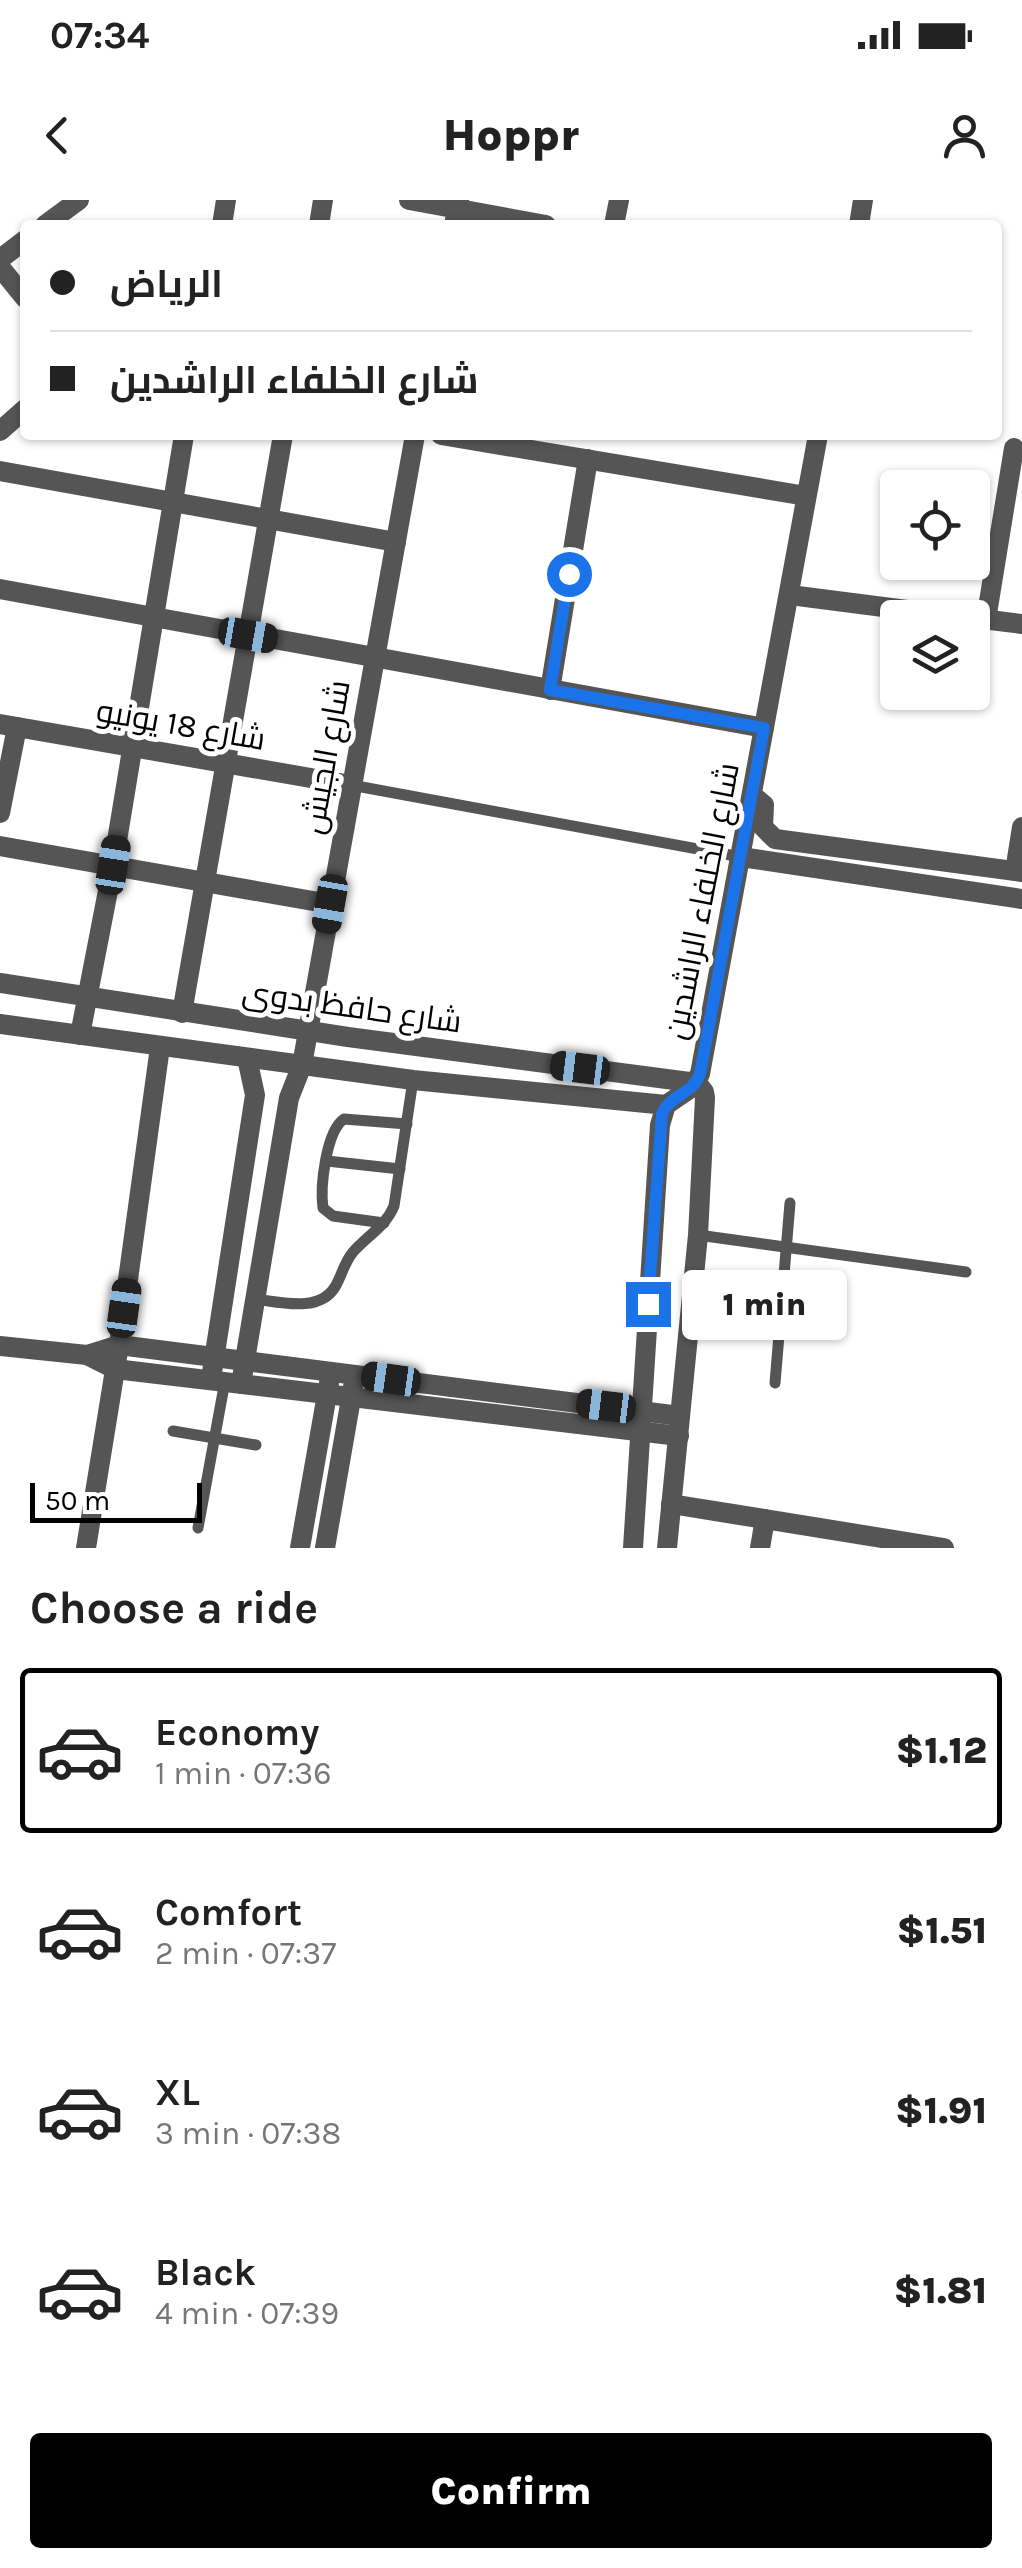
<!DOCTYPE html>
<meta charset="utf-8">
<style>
:root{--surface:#fff;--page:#f2f2f2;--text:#222;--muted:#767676;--line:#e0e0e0;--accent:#000}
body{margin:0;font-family:Karla,Cairo,sans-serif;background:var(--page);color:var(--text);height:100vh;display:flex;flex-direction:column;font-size:38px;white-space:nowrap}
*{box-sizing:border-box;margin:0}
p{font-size:32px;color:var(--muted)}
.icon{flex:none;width:55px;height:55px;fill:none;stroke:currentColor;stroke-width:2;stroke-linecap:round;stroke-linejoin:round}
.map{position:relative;height:1348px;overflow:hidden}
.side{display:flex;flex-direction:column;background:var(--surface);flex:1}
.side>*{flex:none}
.guide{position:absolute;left:20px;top:20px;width:982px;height:220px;border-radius:10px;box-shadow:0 2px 8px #0004;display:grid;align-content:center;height:220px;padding:0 30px;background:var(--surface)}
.tools{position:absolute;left:880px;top:270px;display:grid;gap:20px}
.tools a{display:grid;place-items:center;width:110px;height:110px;border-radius:10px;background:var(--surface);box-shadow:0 2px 8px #0004;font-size:50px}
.scale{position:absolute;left:30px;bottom:25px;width:172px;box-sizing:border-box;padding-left:10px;border:5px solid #000;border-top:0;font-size:28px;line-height:35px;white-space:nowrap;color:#000;-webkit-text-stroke:8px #fff;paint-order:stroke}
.end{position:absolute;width:45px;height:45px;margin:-22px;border:12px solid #1a73e8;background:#fff;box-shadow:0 0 0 5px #fff}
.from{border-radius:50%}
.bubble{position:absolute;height:70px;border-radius:10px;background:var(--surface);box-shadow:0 2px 8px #0004;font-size:32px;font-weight:800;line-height:70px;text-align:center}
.car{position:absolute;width:30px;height:60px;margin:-30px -15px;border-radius:12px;box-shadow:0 0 8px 2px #0007;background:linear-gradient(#222 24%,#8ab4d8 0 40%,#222 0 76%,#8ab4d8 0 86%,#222 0)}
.guide b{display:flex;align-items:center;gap:35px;height:95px;font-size:38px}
.guide b+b{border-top:2px solid var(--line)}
.guide i{width:25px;height:25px;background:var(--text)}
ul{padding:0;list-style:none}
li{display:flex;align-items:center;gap:30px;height:165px;margin:0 20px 15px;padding:0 10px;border:5px solid transparent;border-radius:10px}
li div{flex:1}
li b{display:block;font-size:38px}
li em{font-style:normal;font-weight:800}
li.current{border-color:var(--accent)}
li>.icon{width:90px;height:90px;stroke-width:1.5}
h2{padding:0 30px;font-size:45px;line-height:120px}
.primary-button{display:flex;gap:20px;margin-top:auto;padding:20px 30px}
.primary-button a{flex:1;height:115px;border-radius:10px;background:var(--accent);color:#fff;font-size:40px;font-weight:800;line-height:115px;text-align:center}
.status{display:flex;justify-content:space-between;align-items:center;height:70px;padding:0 50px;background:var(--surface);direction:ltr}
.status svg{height:28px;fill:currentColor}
header{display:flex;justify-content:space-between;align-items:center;height:130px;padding:0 30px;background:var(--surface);font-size:45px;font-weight:800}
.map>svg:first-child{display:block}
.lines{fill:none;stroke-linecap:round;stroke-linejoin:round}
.service{stroke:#555;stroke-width:11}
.minor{stroke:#555;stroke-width:20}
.tertiary{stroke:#555;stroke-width:20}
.route{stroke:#1a73e8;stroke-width:12}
.labels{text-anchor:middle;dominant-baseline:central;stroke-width:10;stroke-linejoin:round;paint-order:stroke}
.street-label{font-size:32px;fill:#000;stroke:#fff}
</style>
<div class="status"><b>07:34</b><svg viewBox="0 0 49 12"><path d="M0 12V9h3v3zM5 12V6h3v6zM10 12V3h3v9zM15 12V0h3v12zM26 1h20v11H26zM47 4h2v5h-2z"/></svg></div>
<header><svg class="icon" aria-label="back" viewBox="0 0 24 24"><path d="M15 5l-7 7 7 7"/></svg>Hoppr<svg class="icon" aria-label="person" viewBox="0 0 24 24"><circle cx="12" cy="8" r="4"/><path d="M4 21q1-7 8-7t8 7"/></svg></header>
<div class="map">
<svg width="1022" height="1348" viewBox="0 0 1022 1348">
<rect width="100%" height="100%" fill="#fff"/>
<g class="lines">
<g class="service">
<polyline points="351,585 741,657"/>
<polyline points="327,961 400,969"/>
<path d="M384,1023L333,1016L323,1008C320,987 326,931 344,919L407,924"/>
<polyline points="698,1035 966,1072"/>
<path d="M255,1099C280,1102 319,1113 335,1087C342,1075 344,1063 353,1052C367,1036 386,1026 394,1006L413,880"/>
<polyline points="775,1183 790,1003"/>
<polyline points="173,1231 256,1245"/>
<polyline points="198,1328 225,1181"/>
</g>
<g class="minor">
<polyline points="409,0 546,25"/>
<polyline points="45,25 79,0"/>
<polyline points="222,25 226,0"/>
<polyline points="319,25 323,0"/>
<polyline points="614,25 619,0"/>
<polyline points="859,25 863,0"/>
<polyline points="0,59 25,40"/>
<polyline points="0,67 25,98"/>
<polyline points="0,231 25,209"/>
<polyline points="441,235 806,296"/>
<polyline points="0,271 396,342"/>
<polyline points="0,389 764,528"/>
<polyline points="790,395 969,418"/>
<polyline points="974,418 1022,424"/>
<polyline points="986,420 1014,248"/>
<polyline points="550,490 588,259"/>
<polyline points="0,524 351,585"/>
<polyline points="752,595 764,605 763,627 775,639 1022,672"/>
<polyline points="0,613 17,527"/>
<polyline points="0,646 330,704"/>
<polyline points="741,657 1022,699"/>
<polyline points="1015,671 1022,627"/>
<polyline points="0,783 348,837 697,883 704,892 705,898 698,1035 667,1348"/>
<polyline points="182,813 283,235"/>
<polyline points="0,824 413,880 666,905"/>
<polyline points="80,835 113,665 184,235"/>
<polyline points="0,1146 87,1155 115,1169 679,1236"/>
<polyline points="87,1155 119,1145 680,1216"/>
<polyline points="671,1304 944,1348"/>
<polyline points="86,1348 119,1145 160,847"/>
<polyline points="300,1348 329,1183"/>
<polyline points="325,1348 353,1187"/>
<polyline points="633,1348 660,925 666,905 691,888 700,874 818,235"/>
<polyline points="760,1348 765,1319"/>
</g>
<g class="tertiary">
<polyline points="454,25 459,0"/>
<polyline points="211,1179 255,895 247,858"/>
<polyline points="241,1184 289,898 302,865 415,235"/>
</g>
</g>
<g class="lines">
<path class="route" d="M569,374L550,490L764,528L700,874C693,894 670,895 662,914L648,1104"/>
</g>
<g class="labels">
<g class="street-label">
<text transform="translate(181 525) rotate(10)">شارع 18 يونيو</text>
<text transform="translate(326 557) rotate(-80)">شارع الجيش</text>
<text transform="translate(702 701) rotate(-79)">شارع الخلفاء الراشدين</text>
<text transform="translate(352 807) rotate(8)">شارع حافظ بدوى</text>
</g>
</g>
</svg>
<div class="tools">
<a><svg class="icon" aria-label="locate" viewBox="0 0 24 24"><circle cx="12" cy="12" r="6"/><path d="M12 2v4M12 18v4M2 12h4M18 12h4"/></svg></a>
<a><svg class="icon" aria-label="layers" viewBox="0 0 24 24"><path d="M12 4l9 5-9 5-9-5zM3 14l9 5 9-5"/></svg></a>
</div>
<div class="scale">50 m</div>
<i class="end from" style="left:569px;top:374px"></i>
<i class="end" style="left:648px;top:1104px"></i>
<div class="bubble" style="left:682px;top:1070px;width:165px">1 min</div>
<i class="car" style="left:248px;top:435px;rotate:100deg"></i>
<i class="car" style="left:113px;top:665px;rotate:9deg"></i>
<i class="car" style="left:330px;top:704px;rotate:190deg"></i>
<i class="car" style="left:580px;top:868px;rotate:277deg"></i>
<i class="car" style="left:124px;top:1108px;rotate:8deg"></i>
<i class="car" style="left:391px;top:1179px;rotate:278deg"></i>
<i class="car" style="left:606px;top:1206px;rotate:277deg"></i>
<div class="guide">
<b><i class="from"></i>الرياض</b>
<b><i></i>شارع الخلفاء الراشدين</b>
</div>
</div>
<section class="side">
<h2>Choose a ride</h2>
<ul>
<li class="current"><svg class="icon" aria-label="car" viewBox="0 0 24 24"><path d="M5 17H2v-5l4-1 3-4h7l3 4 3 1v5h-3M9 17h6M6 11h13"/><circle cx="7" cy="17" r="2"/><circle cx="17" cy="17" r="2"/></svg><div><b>Economy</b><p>1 min · 07:36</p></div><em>$1.12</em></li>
<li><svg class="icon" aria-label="car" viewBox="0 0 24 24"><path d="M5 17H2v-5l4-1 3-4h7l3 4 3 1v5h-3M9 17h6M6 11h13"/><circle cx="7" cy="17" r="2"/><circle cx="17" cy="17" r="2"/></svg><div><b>Comfort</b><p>2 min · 07:37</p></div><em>$1.51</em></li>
<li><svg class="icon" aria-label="car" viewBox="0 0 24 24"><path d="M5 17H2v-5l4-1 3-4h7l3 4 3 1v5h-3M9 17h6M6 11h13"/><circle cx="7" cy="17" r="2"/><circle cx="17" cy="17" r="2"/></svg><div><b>XL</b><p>3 min · 07:38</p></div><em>$1.91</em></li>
<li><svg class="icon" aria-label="car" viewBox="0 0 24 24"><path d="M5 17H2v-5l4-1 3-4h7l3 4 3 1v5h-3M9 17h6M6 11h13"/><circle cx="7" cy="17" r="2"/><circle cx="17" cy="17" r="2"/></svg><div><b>Black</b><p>4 min · 07:39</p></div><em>$1.81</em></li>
</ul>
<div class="primary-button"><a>Confirm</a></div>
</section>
